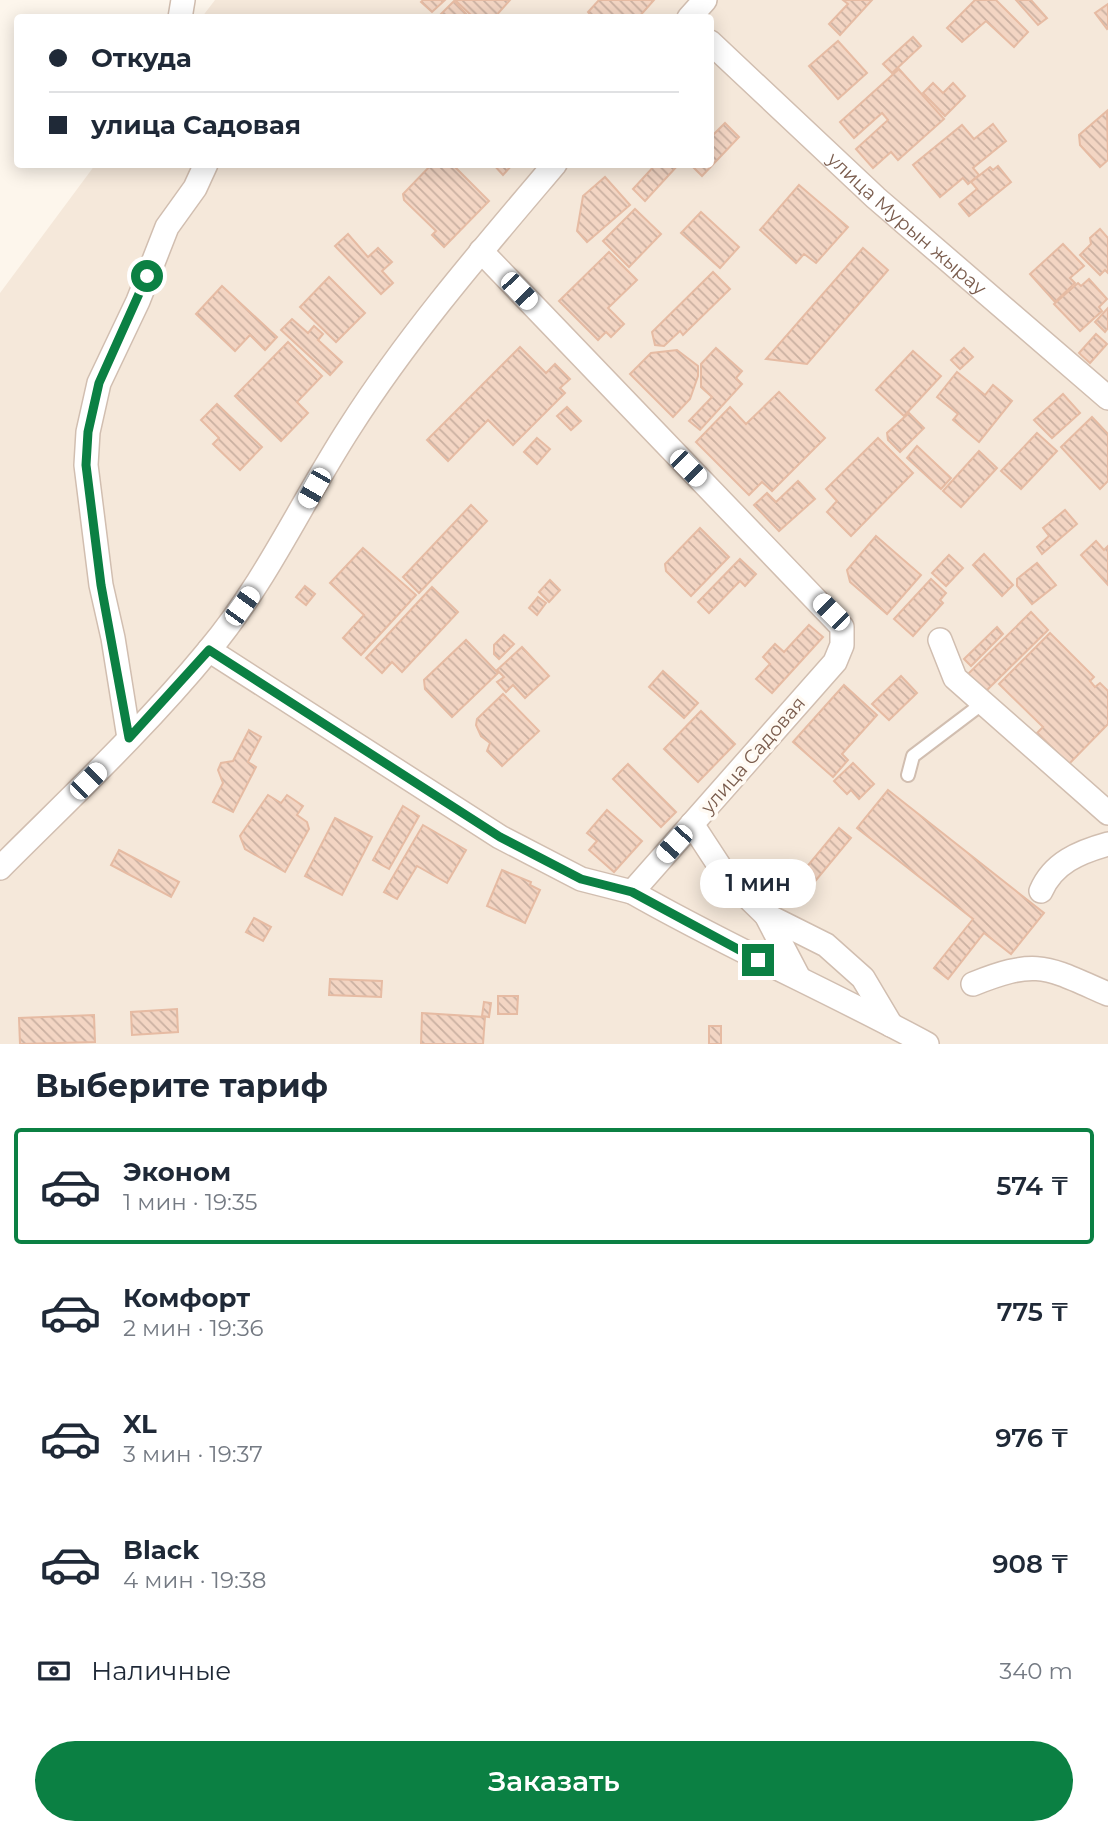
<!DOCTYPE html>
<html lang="ru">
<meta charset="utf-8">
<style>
:root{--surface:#fff;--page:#f2f2f3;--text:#1f2937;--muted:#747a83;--line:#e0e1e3;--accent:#0b8043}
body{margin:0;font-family:Montserrat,sans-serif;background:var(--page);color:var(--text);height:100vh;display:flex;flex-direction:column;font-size:26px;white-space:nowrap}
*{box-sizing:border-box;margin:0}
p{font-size:23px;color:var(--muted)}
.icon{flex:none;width:38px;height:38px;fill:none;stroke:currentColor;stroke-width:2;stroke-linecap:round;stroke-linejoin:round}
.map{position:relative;height:1044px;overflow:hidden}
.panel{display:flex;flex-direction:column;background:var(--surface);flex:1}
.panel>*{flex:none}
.hud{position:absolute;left:14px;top:14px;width:700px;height:154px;border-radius:7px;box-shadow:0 4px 18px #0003;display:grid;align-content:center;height:154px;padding:0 35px;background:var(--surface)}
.end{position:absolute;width:32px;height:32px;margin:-16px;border:9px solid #0b8043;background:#fff;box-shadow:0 0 0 4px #fff}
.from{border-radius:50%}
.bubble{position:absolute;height:49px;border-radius:24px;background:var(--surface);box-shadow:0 4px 18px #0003;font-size:23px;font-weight:600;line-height:49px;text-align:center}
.car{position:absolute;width:21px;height:42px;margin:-21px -10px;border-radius:9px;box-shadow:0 0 5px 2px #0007;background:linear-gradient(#fff 24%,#345 0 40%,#fff 0 76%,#345 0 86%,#fff 0)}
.hud b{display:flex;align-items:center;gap:24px;height:66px;font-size:26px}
.hud b+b{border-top:2px solid var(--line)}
.hud i{width:18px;height:18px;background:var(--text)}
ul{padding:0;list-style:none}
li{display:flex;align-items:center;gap:21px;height:116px;margin:0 14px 10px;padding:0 21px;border:4px solid transparent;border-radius:7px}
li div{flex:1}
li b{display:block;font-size:26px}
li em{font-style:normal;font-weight:600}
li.selected{border-color:var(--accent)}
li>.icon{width:63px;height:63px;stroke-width:1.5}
h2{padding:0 35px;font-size:32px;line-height:84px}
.pay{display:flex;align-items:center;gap:18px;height:77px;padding:0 35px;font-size:26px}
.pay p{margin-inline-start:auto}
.button{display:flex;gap:14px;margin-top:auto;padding:14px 35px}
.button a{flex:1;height:80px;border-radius:42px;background:var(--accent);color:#fff;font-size:28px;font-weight:600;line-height:80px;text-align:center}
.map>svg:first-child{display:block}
.residential{fill:#f5e8da}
.building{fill:url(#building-back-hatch);stroke:#e6bba3;stroke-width:2}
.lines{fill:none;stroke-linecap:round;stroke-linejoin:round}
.lane-casing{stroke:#d1beb0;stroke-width:16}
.street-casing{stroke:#d1beb0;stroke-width:26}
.lane{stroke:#fff;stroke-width:12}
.street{stroke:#fff;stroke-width:23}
.route{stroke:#0b8043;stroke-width:9}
.labels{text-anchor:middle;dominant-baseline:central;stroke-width:7;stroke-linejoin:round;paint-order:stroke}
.street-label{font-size:19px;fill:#7a5c4d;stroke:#fffaf3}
</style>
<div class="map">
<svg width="1108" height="1044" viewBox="0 0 1108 1044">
<defs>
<pattern id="building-back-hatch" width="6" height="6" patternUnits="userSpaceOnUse" patternTransform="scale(1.75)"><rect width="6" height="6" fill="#f3d5c3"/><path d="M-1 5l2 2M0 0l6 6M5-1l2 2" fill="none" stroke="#cab0a1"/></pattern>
</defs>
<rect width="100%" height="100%" fill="#fdf6ec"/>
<polygon class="residential" points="215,0 1108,0 1108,1044 0,1044 0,293 95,165 710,164 710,18 202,17"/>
<g class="building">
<polygon points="423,0 445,0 432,12 421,2"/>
<polygon points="455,0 510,0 494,18 474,18"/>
<polygon points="599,0 654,0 638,18 593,18 588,12"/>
<polygon points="843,0 872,0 840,35 829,24 848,4"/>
<polygon points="975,0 996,0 1028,32 1014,47 986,21 962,42 947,28"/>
<polygon points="1016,0 1031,0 1047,18 1038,25"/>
<polygon points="454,1 470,18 437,18"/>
<polygon points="1108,4 1108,28 1107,29 1095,13"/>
<polygon points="913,37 921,46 892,73 883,64"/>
<polygon points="838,41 867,73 838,99 809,66"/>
<polygon points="899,69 944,119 898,160 891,152 873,168 856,149 888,120 882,113 854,138 840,122"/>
<polygon points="933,83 943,93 953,83 965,96 945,116 923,93"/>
<polygon points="1107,111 1108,160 1100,167 1080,145 1079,135"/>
<polygon points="725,123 739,137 702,176 690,164 710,164 710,138"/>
<polygon points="993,124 1006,141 973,168 979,175 968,184 963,178 940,197 913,165 962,125 974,139"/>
<polygon points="432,164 452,164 489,201 444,247 432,235 436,231 404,200 403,194"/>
<polygon points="493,164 513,164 503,175"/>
<polygon points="656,164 679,164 645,201 633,189"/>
<polygon points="998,166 1011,182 969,216 959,204 977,189 971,182 990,167 993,170"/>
<polygon points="605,177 630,205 587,242 577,231 583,196"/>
<polygon points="799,185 848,227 816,263 804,254 796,263 760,230"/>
<polygon points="635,209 661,234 629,267 603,241"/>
<polygon points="701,212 739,247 720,268 681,233"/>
<polygon points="1100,229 1108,238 1108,273 1105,270 1100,275 1080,255 1091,244 1090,238"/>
<polygon points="348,234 368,257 378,248 392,262 382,271 393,283 381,294 335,246"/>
<polygon points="1063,244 1084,266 1070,278 1075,283 1055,302 1030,274"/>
<polygon points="863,248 888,270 807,364 766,359"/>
<polygon points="609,252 637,280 608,308 624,324 611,337 606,332 598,340 559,301"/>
<polygon points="713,272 730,289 683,335 680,331 664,346 655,345 652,332"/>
<polygon points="329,277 365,313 336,342 300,307"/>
<polygon points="1089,279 1107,299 1099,307 1102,311 1080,331 1054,304 1078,283 1081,286"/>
<polygon points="222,286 277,337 265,350 250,335 235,351 196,314"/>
<polygon points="1108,308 1108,328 1105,332 1095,322"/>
<polygon points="292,319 308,333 314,326 323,334 318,340 342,362 330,375 281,330"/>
<polygon points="1096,334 1107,344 1090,363 1079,353"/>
<polygon points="288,342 322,376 297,402 308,413 281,441 235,396"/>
<polygon points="520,347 546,373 555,364 570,379 560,388 565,393 513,445 488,420 448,461 427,440"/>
<polygon points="716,348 742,371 736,378 742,384 700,430 689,421 712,397 701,387 701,364"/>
<polygon points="964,348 973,357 960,369 951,360"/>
<polygon points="677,350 698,366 698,376 690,399 673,417 630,374 651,353"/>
<polygon points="913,351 941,376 904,416 876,390"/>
<polygon points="957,372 985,395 993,385 1012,401 979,442 953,420 958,414 937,397"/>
<polygon points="779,392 825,438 772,491 762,482 749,495 696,442 730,407 746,424"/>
<polygon points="1063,394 1080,413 1052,438 1034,420"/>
<polygon points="217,404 262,447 240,470 213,444 219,438 201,420"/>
<polygon points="567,407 581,421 571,430 557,416"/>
<polygon points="909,413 924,428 900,452 888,440 887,433"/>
<polygon points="1092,417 1108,434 1108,481 1100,489 1061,447"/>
<polygon points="1037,433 1057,451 1021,489 1001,471"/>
<polygon points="537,438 550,449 537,464 524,452"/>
<polygon points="878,438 913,473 851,536 827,512 837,501 826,489"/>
<polygon points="917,446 951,478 941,489 907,458"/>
<polygon points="979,451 997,468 961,507 943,491"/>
<polygon points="798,481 815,499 779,531 754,505 767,493 776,502"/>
<polygon points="471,505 487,521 419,593 403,577"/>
<polygon points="1065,510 1077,524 1042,554 1037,547 1049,536 1043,528"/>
<polygon points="700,528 729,557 691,596 666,571 665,564"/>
<polygon points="876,536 921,575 887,614 850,582 847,570"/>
<polygon points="1096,541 1104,550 1108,546 1108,585 1081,555"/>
<polygon points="363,548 416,595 361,655 343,638 364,615 330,583"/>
<polygon points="984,554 1013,585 1002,596 973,565"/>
<polygon points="949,555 963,568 946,586 932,573"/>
<polygon points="740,559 756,574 745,586 740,581 709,613 698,602"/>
<polygon points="1037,563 1056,585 1032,604 1017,586 1017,579"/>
<polygon points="931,579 946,593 940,600 943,603 913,636 894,619"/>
<polygon points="550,580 560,590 549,602 539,592"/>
<polygon points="305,586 315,594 306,605 296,597"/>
<polygon points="432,587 458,612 402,672 392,662 382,673 366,658"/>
<polygon points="538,597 546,603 537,615 529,608"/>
<polygon points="1031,612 1048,630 985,692 968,674"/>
<polygon points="809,625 823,637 772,693 756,679 770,664 763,657 775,644 784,652"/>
<polygon points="997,627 1003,634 971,666 964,659"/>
<polygon points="1050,633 1094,677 1090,681 1095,687 1100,683 1108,691 1108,724 1069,764 1037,733 1043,727 999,684"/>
<polygon points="504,635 514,644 499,659 494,654 494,645"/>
<polygon points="466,640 498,673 452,717 425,689 424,680"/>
<polygon points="522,647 549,676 525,698 513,685 506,692 497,682 504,677 497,670"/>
<polygon points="663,671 698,703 684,718 649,687"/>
<polygon points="901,676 917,693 889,720 872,704"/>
<polygon points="844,685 877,715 842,754 848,760 833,777 793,742"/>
<polygon points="503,694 539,731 502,766 487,751 490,743 481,736 476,725 477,719"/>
<polygon points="701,711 735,744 698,782 664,749"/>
<polygon points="249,730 261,737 248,762 256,767 233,812 213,802 223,783 218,770 221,763 233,761"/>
<polygon points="853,763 874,784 859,799 851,790 847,794 834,781"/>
<polygon points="628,764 676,812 661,827 613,779"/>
<polygon points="888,790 1044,913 1011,954 984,933 948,979 934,968 973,919 857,828"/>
<polygon points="268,795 281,803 287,795 303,806 297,815 307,822 309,829 285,872 245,849 240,836"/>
<polygon points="403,806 419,816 389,869 373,860"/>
<polygon points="607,810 642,841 614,872 589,850 597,841 587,833"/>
<polygon points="335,818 372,837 342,895 305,876"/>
<polygon points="423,825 466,850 447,883 417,866 397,899 384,892"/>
<polygon points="839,828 851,838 797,903 785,893"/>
<polygon points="119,850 179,882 171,897 111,865"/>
<polygon points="502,870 531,882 530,885 540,890 525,923 487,906"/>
<polygon points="254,918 271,927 263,941 246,932"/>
<polygon points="330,979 382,981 381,997 329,995"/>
<polygon points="498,996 518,996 517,1014 498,1014"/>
<polygon points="484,1002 491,1003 489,1017 482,1016"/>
<polygon points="177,1009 178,1032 132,1035 131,1012"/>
<polygon points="422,1013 485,1017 483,1044 421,1044"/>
<polygon points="94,1015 95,1042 20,1044 19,1018"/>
<rect x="709" y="1026" width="12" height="18"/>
</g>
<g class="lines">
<g class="lane-casing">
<polyline id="lane" points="908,775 913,756 983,703"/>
</g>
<g class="street-casing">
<g id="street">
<polyline points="180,18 183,0"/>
<polyline points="689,18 705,0"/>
<path id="s1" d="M710,42L876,198L1108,398"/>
<path d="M481,251L842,627V645L835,662L632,892C728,947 829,991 927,1044"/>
<polyline points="940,640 955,678 1108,813"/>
<polyline points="209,650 500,837 581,879 632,892"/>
<polyline points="129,738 113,638 101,585 86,465 88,432 99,383 138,301 167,227 195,188 206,164"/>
<polyline points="692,824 726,876 766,915 799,978"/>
<path d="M0,868C71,797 145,728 209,650C266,582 302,501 350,427C410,333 483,249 555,164"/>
<path d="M1041,891C1053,863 1079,852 1108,844"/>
<polyline points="766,915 826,945 863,978 891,1025"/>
<path d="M973,984C1038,958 1046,967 1108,994"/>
</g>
</g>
<use href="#lane" class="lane"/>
<use href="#street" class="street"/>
</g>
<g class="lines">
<polyline class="route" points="147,276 99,383 88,432 86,465 101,585 129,738 209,650 500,837 581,879 632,892 758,960"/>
</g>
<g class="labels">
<g class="street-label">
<text stroke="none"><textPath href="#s1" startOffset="268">улица Мурын жырау</textPath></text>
<text transform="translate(753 755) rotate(-49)">улица Садовая</text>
</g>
</g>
</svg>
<i class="end from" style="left:147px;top:276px"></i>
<i class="end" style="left:758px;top:960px"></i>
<div class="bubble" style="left:700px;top:859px;width:116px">1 мин</div>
<i class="car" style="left:519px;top:291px;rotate:136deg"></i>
<i class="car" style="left:688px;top:468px;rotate:135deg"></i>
<i class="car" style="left:314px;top:488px;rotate:210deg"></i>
<i class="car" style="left:242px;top:606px;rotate:36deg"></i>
<i class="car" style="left:831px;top:612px;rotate:315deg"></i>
<i class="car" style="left:88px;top:781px;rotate:45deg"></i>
<i class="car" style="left:674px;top:844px;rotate:222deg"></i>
<div class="hud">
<b><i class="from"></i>Откуда</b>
<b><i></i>улица Садовая</b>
</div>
</div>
<section class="panel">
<h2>Выберите тариф</h2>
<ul>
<li class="selected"><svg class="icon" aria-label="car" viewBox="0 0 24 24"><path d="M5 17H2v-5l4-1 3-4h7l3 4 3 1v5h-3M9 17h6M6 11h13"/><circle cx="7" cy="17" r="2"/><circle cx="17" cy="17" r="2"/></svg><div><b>Эконом</b><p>1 мин · 19:35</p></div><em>574 ₸</em></li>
<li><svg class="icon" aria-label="car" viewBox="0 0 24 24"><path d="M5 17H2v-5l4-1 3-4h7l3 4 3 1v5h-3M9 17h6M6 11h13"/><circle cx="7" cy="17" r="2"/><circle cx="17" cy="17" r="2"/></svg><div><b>Комфорт</b><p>2 мин · 19:36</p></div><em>775 ₸</em></li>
<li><svg class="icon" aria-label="car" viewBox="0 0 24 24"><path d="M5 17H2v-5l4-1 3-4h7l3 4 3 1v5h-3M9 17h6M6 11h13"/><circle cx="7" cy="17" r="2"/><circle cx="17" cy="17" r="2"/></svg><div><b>XL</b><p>3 мин · 19:37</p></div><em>976 ₸</em></li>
<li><svg class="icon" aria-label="car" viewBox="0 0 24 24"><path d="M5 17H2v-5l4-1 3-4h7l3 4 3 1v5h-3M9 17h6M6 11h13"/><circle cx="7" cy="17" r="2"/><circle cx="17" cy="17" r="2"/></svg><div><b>Black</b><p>4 мин · 19:38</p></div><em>908 ₸</em></li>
</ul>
<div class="pay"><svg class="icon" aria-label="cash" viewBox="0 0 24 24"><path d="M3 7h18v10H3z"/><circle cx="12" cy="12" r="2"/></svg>Наличные<p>340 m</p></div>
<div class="button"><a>Заказать</a></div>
</section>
